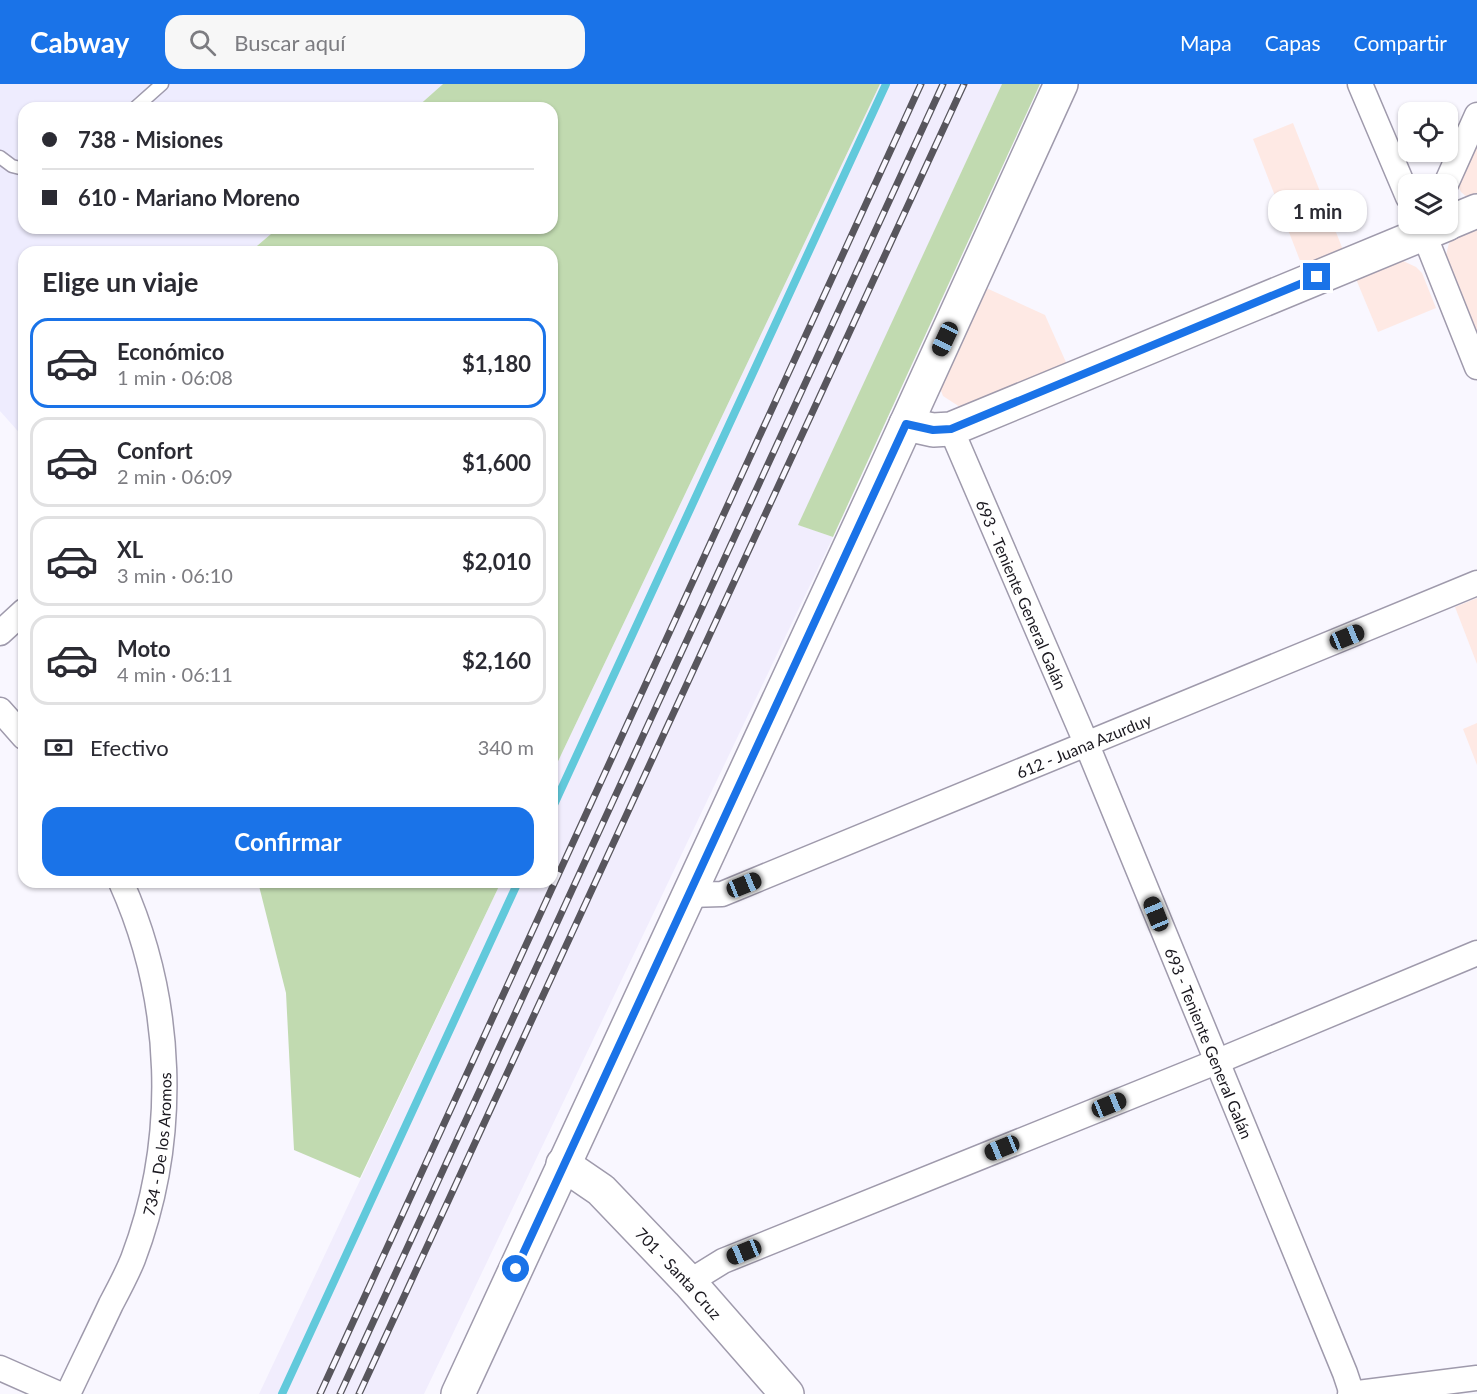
<!DOCTYPE html>
<html lang="es">
<meta charset="utf-8">
<style>
:root{--surface:#fff;--page:#f7f7f7;--text:#2b2b33;--muted:#7c7c81;--line:#e1e1e2;--accent:#1a73e8}
body{margin:0;font-family:Lato,sans-serif;background:var(--page);color:var(--text);height:100vh;display:flex;flex-direction:column;font-size:22px;white-space:nowrap}
*{box-sizing:border-box;margin:0}
p{font-size:20px;color:var(--muted)}
.icon{flex:none;width:33px;height:33px;fill:none;stroke:currentColor;stroke-width:2;stroke-linecap:round;stroke-linejoin:round}
.map{position:relative;flex:1;overflow:hidden}
.side{position:absolute;left:18px;top:162px;width:540px;height:642px;display:flex;flex-direction:column;background:var(--surface);border-radius:18px;box-shadow:0 2px 4px #0004}
.side>*{flex:none}
.top-card{position:absolute;left:18px;top:18px;width:540px;height:132px;border-radius:18px;box-shadow:0 2px 4px #0004;display:grid;align-content:center;height:132px;padding:0 24px;background:var(--surface)}
.controls{position:absolute;left:1398px;top:18px;display:grid;gap:12px}
.controls a{display:grid;place-items:center;width:60px;height:60px;border-radius:12px;background:var(--surface);box-shadow:0 2px 4px #0004;font-size:30px}
.end{position:absolute;width:27px;height:27px;margin:-14px;border:8px solid #1a73e8;background:#fff;box-shadow:0 0 0 3px #fff}
.from{border-radius:50%}
.bubble{position:absolute;height:42px;border-radius:18px;background:var(--surface);box-shadow:0 2px 4px #0004;font-size:20px;font-weight:700;line-height:42px;text-align:center}
.car{position:absolute;width:18px;height:36px;margin:-18px -9px;border-radius:8px;box-shadow:0 0 4px 2px #0007;background:linear-gradient(#222 24%,#8ab4d8 0 40%,#222 0 76%,#8ab4d8 0 86%,#222 0)}
.top-card b{display:flex;align-items:center;gap:21px;height:57px;font-size:22px}
.top-card b+b{border-top:2px solid var(--line)}
.top-card i{width:15px;height:15px;background:var(--text)}
ul{padding:0;list-style:none}
li{display:flex;align-items:center;gap:18px;height:90px;margin:0 12px 9px;padding:0 12px;border:3px solid var(--line);border-radius:18px}
li div{flex:1}
li b{display:block;font-size:22px}
li em{font-style:normal;font-weight:700}
li.on{border-color:var(--accent)}
li>.icon{width:54px;height:54px;stroke-width:1.5}
h2{padding:0 24px;font-size:27px;line-height:72px}
.pay{display:flex;align-items:center;gap:15px;height:66px;padding:0 24px;font-size:22px}
.pay p{margin-inline-start:auto}
.action{display:flex;gap:12px;margin-top:auto;padding:12px 24px}
.action a{flex:1;height:69px;border-radius:18px;background:var(--accent);color:#fff;font-size:24px;font-weight:700;line-height:69px;text-align:center}
header{display:flex;align-items:center;gap:36px;box-sizing:border-box;height:84px;padding:0 30px;background:var(--accent);color:#fff}
header strong{font-size:28px}
nav{display:flex;gap:33px;margin-inline-start:auto;font-size:21px}
.search{width:420px;height:54px;background:var(--page);display:flex;align-items:center;gap:15px;box-sizing:border-box;padding:0 21px;border-radius:18px;color:var(--muted);font-size:22px}
.map>svg:first-child{display:block}
.commercial{fill:#fee9e4}
.industrial{fill:#eeecfe}
.built{fill:#f1edfd}
.green{fill:#c1dab0}
.lines{fill:none;stroke-linecap:round;stroke-linejoin:round}
.stream{stroke:#61c9db;stroke-width:8}
.lane-casing{stroke:#9f9aac;stroke-width:15}
.street-casing{stroke:#9f9aac;stroke-width:27}
.secondary-casing{stroke:#9f9aac;stroke-width:36}
.lane{stroke:#fff;stroke-width:12}
.street{stroke:#fff;stroke-width:24}
.secondary{stroke:#fff;stroke-width:33}
.rail-casing{stroke:#58565d;stroke-width:7}
.rail{stroke:#f9f7ff;stroke-width:4.5;stroke-dasharray:14;stroke-linecap:butt}
.route{stroke:#1a73e8;stroke-width:8}
.labels{text-anchor:middle;dominant-baseline:central;stroke-width:4.5;stroke-linejoin:round;paint-order:stroke}
.street-label{font-size:16px;fill:#1a181f;stroke:#f9f7ff}
</style>
<header>
<strong>Cabway</strong>
<div class="search"><svg class="icon" aria-label="search" viewBox="0 0 24 24"><circle cx="10" cy="10" r="6"/><path d="M15 15l6 6"/></svg>Buscar aquí</div>
<nav><a>Mapa</a><a>Capas</a><a>Compartir</a></nav>
</header>
<div class="map">
<svg width="1477" height="1310" viewBox="0 0 1477 1310">
<rect width="100%" height="100%" fill="#f9f7ff"/>
<g class="commercial">
<polygon points="1293,39 1345,171 1304,187 1253,55"/>
<polygon points="1477,58 1477,115 1468,114 1461,108 1458,101"/>
<polygon points="1477,145 1477,255 1445,175 1449,159 1457,152"/>
<polygon points="1401,176 1416,183 1422,189 1436,224 1378,248 1356,195"/>
<polygon points="984,203 1045,231 1069,285 970,322 960,323 943,312 940,304"/>
<polygon points="1477,514 1477,580 1455,523"/>
<polygon points="1477,639 1477,681 1463,645"/>
</g>
<polygon class="industrial" points="0,0 443,0 416,24 24,24 24,144 278,144 250,168 24,168 24,354 0,327"/>
<polygon class="built" points="880,0 1002,0 799,441 833,453 424,1310 259,1310 501,798 552,798 552,690"/>
<g class="green">
<polygon points="443,0 880,0 552,690 552,168 250,168 278,144 552,144 552,24 416,24"/>
<polygon points="1002,0 1040,0 833,453 798,441"/>
<polygon points="258,798 501,798 360,1094 294,1066 286,909"/>
</g>
<g class="lines">
<g class="stream">
<polyline points="552,725 886,0"/>
<polyline points="282,1310 518,798"/>
</g>
<g class="lane-casing">
<g id="lane">
<polyline points="135,24 162,0"/>
<polyline points="0,73 12,82 24,85"/>
</g>
</g>
<g class="street-casing">
<g id="street">
<polyline points="1360,0 1408,113"/>
<polyline points="1446,100 1477,31"/>
<polyline points="1420,140 1477,283"/>
<path id="s1" d="M951,345L1087,661L1345,1289L1352,1310"/>
<polyline points="0,549 24,527"/>
<polyline points="0,626 24,653"/>
<path id="s2" d="M689,811L722,810L1477,499"/>
<polyline points="689,1198 723,1177 1216,978 1477,869"/>
<polyline points="0,1284 59,1310"/>
<path id="s3" d="M68,1310C82,1280 97,1250 111,1220C119,1205 127,1190 133,1175C179,1054 174,916 121,798"/>
<polyline points="1350,1310 1477,1294"/>
</g>
</g>
<g class="secondary-casing">
<g id="secondary">
<polyline points="1448,139 1477,127"/>
<polyline points="906,340 933,346 951,345 1447,140"/>
<path id="s4" d="M563,1080L601,1106L689,1198L787,1310"/>
<polyline points="458,1310 876,406 1061,0"/>
</g>
</g>
<use href="#lane" class="lane"/>
<use href="#street" class="street"/>
<use href="#secondary" class="secondary"/>
<g class="rail-casing">
<g id="rail">
<polyline points="320,1310 921,0"/>
<polyline points="340,1310 943,0"/>
<polyline points="359,1310 964,0"/>
</g>
</g>
<use href="#rail" class="rail"/>
</g>
<g class="lines">
<polyline class="route" points="516,1185 906,340 933,346 951,345 1317,193"/>
</g>
<g class="labels">
<g class="street-label">
<text stroke="none"><textPath href="#s1" startOffset="180">693 - Teniente General Galán</textPath></text>
<text stroke="none"><textPath href="#s2" startOffset="424">612 - Juana Azurduy</textPath></text>
<text stroke="none"><textPath href="#s1" startOffset="666">693 - Teniente General Galán</textPath></text>
<text stroke="none"><textPath href="#s3" startOffset="268">734 - De los Aromos</textPath></text>
<text stroke="none"><textPath href="#s4" startOffset="160">701 - Santa Cruz</textPath></text>
</g>
</g>
</svg>
<div class="controls">
<a><svg class="icon" aria-label="locate" viewBox="0 0 24 24"><circle cx="12" cy="12" r="6"/><path d="M12 2v4M12 18v4M2 12h4M18 12h4"/></svg></a>
<a><svg class="icon" aria-label="layers" viewBox="0 0 24 24"><path d="M12 4l9 5-9 5-9-5zM3 14l9 5 9-5"/></svg></a>
</div>
<i class="end from" style="left:516px;top:1185px"></i>
<i class="end" style="left:1317px;top:193px"></i>
<div class="bubble" style="left:1268px;top:106px;width:99px">1 min</div>
<i class="car" style="left:945px;top:255px;rotate:205deg"></i>
<i class="car" style="left:1347px;top:553px;rotate:68deg"></i>
<i class="car" style="left:744px;top:801px;rotate:68deg"></i>
<i class="car" style="left:1156px;top:830px;rotate:338deg"></i>
<i class="car" style="left:1109px;top:1021px;rotate:68deg"></i>
<i class="car" style="left:1002px;top:1064px;rotate:248deg"></i>
<i class="car" style="left:744px;top:1168px;rotate:248deg"></i>
<div class="top-card">
<b><i class="from"></i>738 - Misiones</b>
<b><i></i>610 - Mariano Moreno</b>
</div>
<section class="side">
<h2>Elige un viaje</h2>
<ul>
<li class="on"><svg class="icon" aria-label="car" viewBox="0 0 24 24"><path d="M5 17H2v-5l4-1 3-4h7l3 4 3 1v5h-3M9 17h6M6 11h13"/><circle cx="7" cy="17" r="2"/><circle cx="17" cy="17" r="2"/></svg><div><b>Económico</b><p>1 min · 06:08</p></div><em>$1,180</em></li>
<li><svg class="icon" aria-label="car" viewBox="0 0 24 24"><path d="M5 17H2v-5l4-1 3-4h7l3 4 3 1v5h-3M9 17h6M6 11h13"/><circle cx="7" cy="17" r="2"/><circle cx="17" cy="17" r="2"/></svg><div><b>Confort</b><p>2 min · 06:09</p></div><em>$1,600</em></li>
<li><svg class="icon" aria-label="car" viewBox="0 0 24 24"><path d="M5 17H2v-5l4-1 3-4h7l3 4 3 1v5h-3M9 17h6M6 11h13"/><circle cx="7" cy="17" r="2"/><circle cx="17" cy="17" r="2"/></svg><div><b>XL</b><p>3 min · 06:10</p></div><em>$2,010</em></li>
<li><svg class="icon" aria-label="car" viewBox="0 0 24 24"><path d="M5 17H2v-5l4-1 3-4h7l3 4 3 1v5h-3M9 17h6M6 11h13"/><circle cx="7" cy="17" r="2"/><circle cx="17" cy="17" r="2"/></svg><div><b>Moto</b><p>4 min · 06:11</p></div><em>$2,160</em></li>
</ul>
<div class="pay"><svg class="icon" aria-label="cash" viewBox="0 0 24 24"><path d="M3 7h18v10H3z"/><circle cx="12" cy="12" r="2"/></svg>Efectivo<p>340 m</p></div>
<div class="action"><a>Confirmar</a></div>
</section>
</div>
